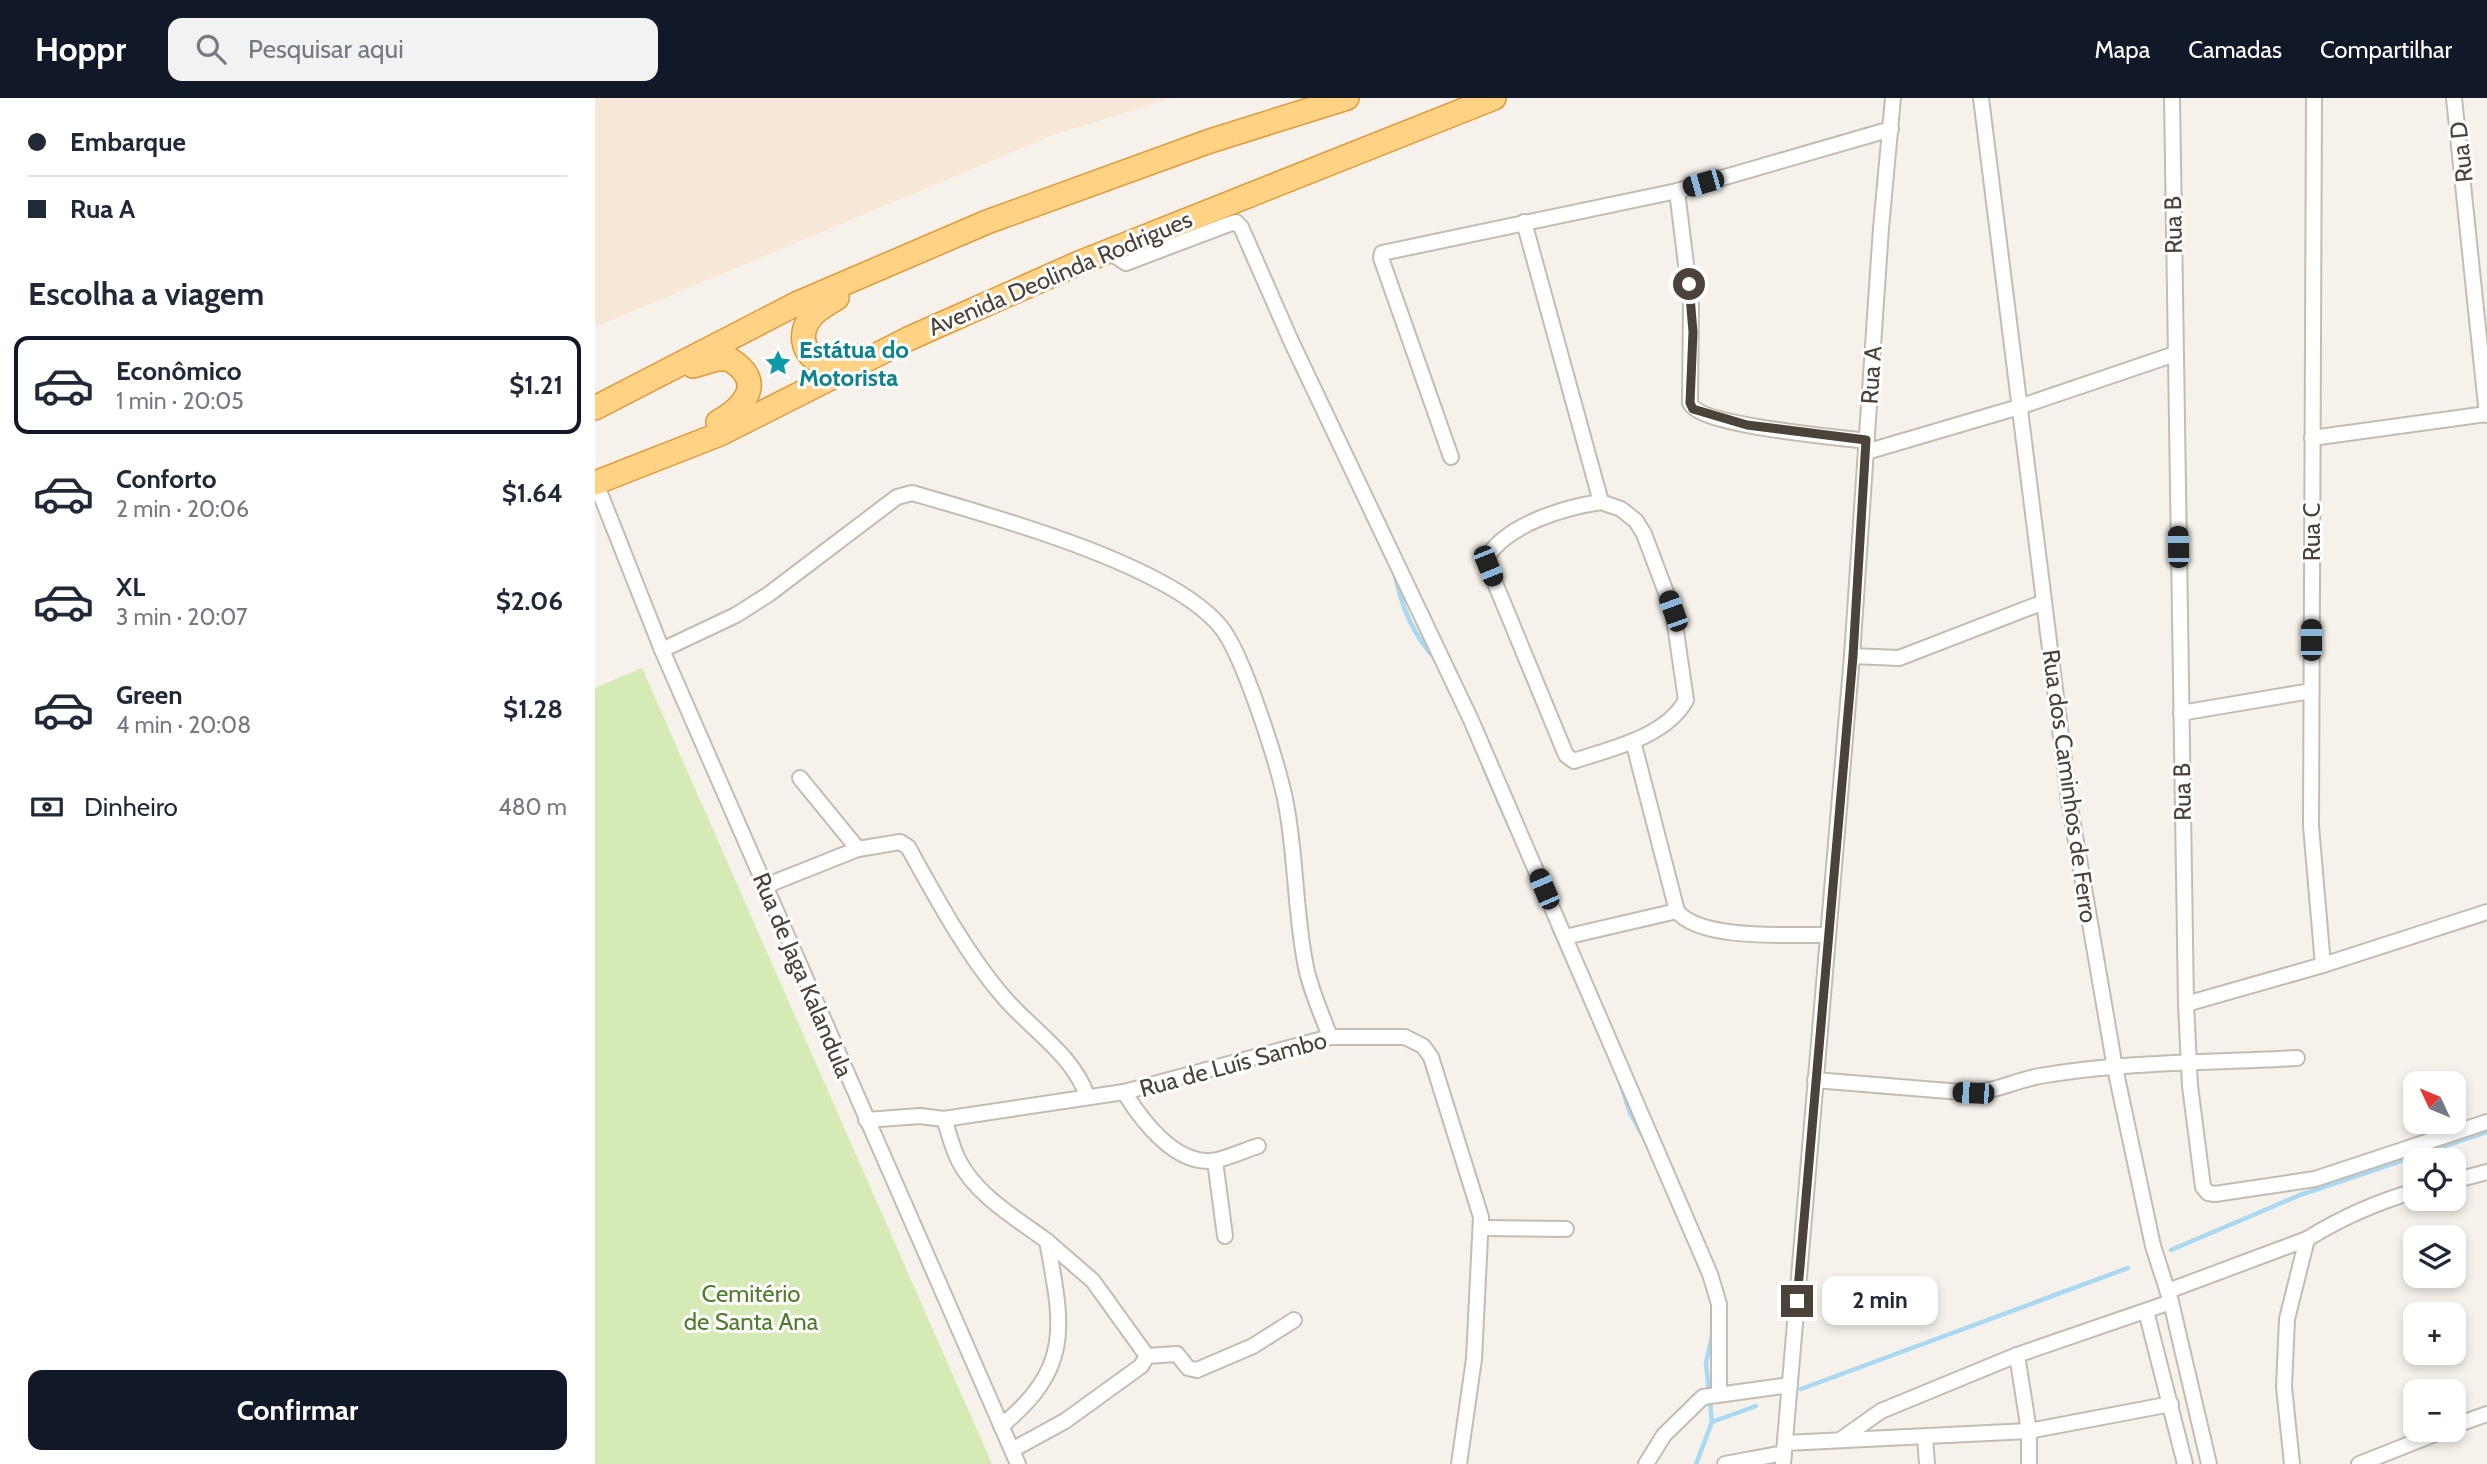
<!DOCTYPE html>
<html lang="pt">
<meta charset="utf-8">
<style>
:root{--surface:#fff;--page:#f2f2f3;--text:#1f2937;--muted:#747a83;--line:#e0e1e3;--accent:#111827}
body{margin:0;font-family:Cabin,sans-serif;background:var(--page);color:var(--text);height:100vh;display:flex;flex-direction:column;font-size:26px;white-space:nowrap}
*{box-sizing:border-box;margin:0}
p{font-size:23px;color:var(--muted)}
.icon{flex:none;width:38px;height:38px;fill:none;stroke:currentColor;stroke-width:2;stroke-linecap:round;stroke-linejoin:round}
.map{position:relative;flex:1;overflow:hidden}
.drawer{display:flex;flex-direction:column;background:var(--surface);width:595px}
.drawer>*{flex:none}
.guide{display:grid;align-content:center;height:154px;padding:0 28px;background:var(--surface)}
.needle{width:46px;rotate:314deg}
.fabs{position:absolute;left:1808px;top:973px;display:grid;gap:14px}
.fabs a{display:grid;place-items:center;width:63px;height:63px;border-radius:14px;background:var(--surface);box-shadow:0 4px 10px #0003;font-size:35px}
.end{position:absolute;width:32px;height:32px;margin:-16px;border:9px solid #4b4339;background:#fff;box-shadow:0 0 0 4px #fff}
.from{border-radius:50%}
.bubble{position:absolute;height:49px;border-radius:14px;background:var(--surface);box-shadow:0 4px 10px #0003;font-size:23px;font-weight:700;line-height:49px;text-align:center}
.car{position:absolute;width:21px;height:42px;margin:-21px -10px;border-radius:9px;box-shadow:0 0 5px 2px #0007;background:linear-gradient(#222 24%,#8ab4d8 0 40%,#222 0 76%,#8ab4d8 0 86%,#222 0)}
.guide b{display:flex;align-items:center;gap:24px;height:66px;font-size:26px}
.guide b+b{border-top:2px solid var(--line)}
.guide i{width:18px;height:18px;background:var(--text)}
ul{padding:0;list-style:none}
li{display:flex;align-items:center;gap:21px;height:98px;margin:0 14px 10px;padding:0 14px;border:4px solid transparent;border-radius:14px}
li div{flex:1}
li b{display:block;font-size:26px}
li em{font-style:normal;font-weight:700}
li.current{border-color:var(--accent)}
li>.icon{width:63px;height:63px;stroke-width:1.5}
h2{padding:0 28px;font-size:32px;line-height:84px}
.pay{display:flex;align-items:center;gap:18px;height:77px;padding:0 28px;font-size:26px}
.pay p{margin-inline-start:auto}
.action{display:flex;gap:14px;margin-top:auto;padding:14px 28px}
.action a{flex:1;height:80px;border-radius:14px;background:var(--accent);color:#fff;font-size:28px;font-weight:700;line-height:80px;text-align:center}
header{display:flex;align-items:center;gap:42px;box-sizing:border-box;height:98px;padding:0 35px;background:var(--accent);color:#fff}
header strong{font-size:33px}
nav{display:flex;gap:38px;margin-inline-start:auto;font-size:24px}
.search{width:490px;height:63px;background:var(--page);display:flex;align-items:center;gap:18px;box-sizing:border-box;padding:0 24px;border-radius:14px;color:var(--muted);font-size:26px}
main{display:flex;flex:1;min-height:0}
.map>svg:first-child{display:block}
.commercial{fill:#f7e8d7}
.green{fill:#d5eab4}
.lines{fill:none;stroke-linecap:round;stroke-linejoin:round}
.stream{stroke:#a8d8f2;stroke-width:4.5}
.minor-casing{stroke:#c5bcb1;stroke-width:18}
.trunk-casing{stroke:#e09a3c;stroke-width:26}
.minor{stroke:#fff;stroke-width:14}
.trunk{stroke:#ffd284;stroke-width:23}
.route{stroke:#4b4339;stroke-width:9}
.labels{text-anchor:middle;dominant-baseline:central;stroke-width:6;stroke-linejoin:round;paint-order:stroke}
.street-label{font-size:24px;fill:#4b4339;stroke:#fff}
.culture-label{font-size:24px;font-weight:bold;fill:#0d838f;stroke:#fff;text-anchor:start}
.park-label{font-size:24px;fill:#4f7e2a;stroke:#fff}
</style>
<header>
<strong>Hoppr</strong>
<div class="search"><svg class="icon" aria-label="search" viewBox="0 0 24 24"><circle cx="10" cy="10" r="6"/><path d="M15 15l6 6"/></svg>Pesquisar aqui</div>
<nav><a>Mapa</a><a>Camadas</a><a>Compartilhar</a></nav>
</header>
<main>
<section class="drawer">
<div class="guide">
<b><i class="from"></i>Embarque</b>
<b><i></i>Rua A</b>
</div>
<h2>Escolha a viagem</h2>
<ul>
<li class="current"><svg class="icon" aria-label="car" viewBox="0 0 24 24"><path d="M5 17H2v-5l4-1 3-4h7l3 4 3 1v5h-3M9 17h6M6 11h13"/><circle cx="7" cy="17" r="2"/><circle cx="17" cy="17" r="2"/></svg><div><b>Econômico</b><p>1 min · 20:05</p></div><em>$1.21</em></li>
<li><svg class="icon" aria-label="car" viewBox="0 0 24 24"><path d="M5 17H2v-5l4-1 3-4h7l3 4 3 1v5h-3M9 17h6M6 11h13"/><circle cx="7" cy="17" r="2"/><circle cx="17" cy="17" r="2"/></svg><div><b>Conforto</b><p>2 min · 20:06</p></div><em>$1.64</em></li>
<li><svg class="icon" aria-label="car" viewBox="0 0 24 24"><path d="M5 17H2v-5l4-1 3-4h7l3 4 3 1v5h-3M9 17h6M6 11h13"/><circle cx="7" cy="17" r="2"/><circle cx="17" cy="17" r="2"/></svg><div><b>XL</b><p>3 min · 20:07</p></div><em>$2.06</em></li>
<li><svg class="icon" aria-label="car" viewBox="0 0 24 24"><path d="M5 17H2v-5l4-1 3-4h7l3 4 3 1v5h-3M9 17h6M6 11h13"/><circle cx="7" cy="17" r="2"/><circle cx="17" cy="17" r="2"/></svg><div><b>Green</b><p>4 min · 20:08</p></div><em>$1.28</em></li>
</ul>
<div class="pay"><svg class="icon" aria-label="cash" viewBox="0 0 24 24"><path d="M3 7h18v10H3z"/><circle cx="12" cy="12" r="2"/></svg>Dinheiro<p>480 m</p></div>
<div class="action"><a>Confirmar</a></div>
</section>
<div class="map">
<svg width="1892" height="1366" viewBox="0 0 1892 1366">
<rect width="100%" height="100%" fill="#f6f2eb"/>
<polygon class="commercial" points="0,0 577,0 458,37 0,229"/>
<polygon class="green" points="47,570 397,1366 0,1366 0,590"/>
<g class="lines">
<g class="stream">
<path d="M800,476C805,505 819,540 841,561"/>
<polyline points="889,670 916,732"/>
<polyline points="958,830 976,870"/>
<polyline points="1025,984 1035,1015 1049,1040"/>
<polyline points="1576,1152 1705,1097 1892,1034"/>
<polyline points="1206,1291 1533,1170"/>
<polyline points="1117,1324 1161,1308"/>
<polyline points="1101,1366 1117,1324 1111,1265 1118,1233"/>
</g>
<g class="minor-casing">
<g id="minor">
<polyline points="1386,0 1474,703 1520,970 1558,1148 1576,1204 1614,1366"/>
<polyline points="1577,0 1591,906 1595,988 1608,1089 1613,1095 1620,1096 1720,1081 1892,1024"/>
<polyline points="1719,0 1716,728 1728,867"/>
<polyline points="1859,0 1892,317"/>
<path d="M1082,93L1096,207L1095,305C1105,328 1242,339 1271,343"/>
<polyline points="929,124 1006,404"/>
<polyline points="513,153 531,165 634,126 641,124 646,129 696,243 876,622 1115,1176 1124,1206 1124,1294"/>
<polyline points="1717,340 1892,316"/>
<polyline points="1271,354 1424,309 1580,256"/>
<polyline points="856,359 786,160 787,155 1082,93 1296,31"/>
<polyline points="1,385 67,552 423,1366"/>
<path d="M1006,404L1026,411L1041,423L1049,436L1078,513L1091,602C1071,639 1017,650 979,663L971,657L893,468V458C913,426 971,409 1006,404Z"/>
<path d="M67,552L141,517L174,496L302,399L317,395C397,418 573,466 625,528C648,555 684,669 691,706C701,758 700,812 710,864C714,889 726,914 735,939"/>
<polyline points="1257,558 1304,560 1449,504"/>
<polyline points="1586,615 1716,593"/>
<path d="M1038,643L1082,813C1105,843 1196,836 1233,837"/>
<polyline points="205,680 263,751"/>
<path d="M170,788L263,751L305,744L313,749C341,799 369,852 406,896C434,930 478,956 492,998"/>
<polyline points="970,839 1082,813"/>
<polyline points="1591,906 1728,867 1892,814"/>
<path d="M1220,982L1378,995C1402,993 1422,982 1445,978C1529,963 1617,965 1702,960"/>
<path d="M529,994C547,1023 582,1070 622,1062C636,1059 650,1052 663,1048"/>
<path d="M349,1021C354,1035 357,1050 364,1063C381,1097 422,1121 452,1143C467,1225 479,1269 406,1328"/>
<polyline points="271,1022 325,1018 349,1021 529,994 735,939 810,939 828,948 836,959 886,1119 879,1261 864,1366"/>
<polyline points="620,1063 630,1138"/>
<polyline points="1858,1083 1892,1074"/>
<polyline points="887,1130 971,1131"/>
<polyline points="1573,1193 1712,1141"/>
<polyline points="1551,1213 1590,1366"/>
<polyline points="1422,1257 1434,1333 1434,1366"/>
<polyline points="552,1258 582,1256 593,1270 602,1272 658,1248 699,1222"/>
<polyline points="1858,1328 1892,1316"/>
<polyline points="1330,1339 1332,1366"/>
<polyline points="1245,1342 1286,1313 1422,1257 1576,1204"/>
<polyline points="1190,1345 1434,1333 1576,1306"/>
<polyline points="417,1352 470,1323 546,1268 552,1258 498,1183 452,1143"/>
<polyline points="1051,1366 1069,1337 1108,1299 1195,1287"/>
<polyline points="1130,1366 1189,1355"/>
<polyline points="1188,1366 1257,558 1286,130 1298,0"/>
<path d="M1697,1366L1689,1289L1692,1221L1712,1141C1746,1120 1782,1104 1820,1093"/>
<polyline points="1764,1366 1850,1332"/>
</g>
</g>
<g class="trunk-casing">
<g id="trunk">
<path d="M242,200C233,206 222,211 216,219C200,239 211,266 237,266C246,265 255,261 264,258"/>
<path d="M98,268L122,261H134C171,283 151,308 123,324"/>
<polyline points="0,310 201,206 392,124 615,43 752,0"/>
<polyline points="0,385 125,336 313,241 484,165 899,0"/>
</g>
</g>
<use href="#minor" class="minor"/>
<use href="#trunk" class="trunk"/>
</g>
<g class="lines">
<polyline class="route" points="1094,186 1098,234 1095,305 1098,311 1152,327 1271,342 1258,558 1202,1203"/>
</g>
<defs>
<g id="sight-bare" transform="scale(2.1)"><path d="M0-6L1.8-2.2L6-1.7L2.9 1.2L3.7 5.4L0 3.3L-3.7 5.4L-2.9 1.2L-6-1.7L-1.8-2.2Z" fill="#0f9aa8" stroke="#fff" stroke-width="2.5" paint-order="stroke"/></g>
</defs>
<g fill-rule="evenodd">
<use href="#sight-bare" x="183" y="265"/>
</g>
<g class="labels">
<g class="street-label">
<text transform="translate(1866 54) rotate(-96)">Rua D</text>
<text transform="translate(1578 127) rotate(-91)">Rua B</text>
<text transform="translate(465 175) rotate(-23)">Avenida Deolinda Rodrigues</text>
<text transform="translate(1276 277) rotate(-86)">Rua A</text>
<text transform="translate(1716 434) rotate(-90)">Rua C</text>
<text transform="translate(1475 688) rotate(82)">Rua dos Caminhos de Ferro</text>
<text transform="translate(1587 694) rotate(-91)">Rua B</text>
<text transform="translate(208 877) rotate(67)">Rua de Jaga Kalandula</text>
<text transform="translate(638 966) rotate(-15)">Rua de Luís Sambo</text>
</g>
<g class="culture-label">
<text x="204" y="251">Estátua do<tspan x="204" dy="28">Motorista</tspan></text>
</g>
<g class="park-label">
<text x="156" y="1195">Cemitério<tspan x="156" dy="28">de Santa Ana</tspan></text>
</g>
</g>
</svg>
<div class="fabs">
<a><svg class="needle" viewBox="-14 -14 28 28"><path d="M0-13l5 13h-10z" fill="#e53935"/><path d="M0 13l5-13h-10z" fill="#747a83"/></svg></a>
<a><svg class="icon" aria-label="locate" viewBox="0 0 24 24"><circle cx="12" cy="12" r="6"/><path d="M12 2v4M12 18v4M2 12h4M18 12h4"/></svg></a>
<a><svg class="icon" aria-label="layers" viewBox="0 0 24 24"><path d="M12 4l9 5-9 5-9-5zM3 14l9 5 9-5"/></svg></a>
<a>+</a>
<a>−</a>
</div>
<i class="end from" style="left:1094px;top:186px"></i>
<i class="end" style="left:1202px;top:1203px"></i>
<div class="bubble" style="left:1227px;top:1178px;width:116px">2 min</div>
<i class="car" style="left:1108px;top:85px;rotate:254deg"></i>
<i class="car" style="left:1583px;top:449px;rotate:359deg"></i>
<i class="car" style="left:893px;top:468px;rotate:158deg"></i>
<i class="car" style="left:1078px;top:513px;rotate:340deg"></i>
<i class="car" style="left:1716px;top:542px;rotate:0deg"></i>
<i class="car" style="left:949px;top:791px;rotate:337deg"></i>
<i class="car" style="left:1378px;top:995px;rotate:272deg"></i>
</div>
</main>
